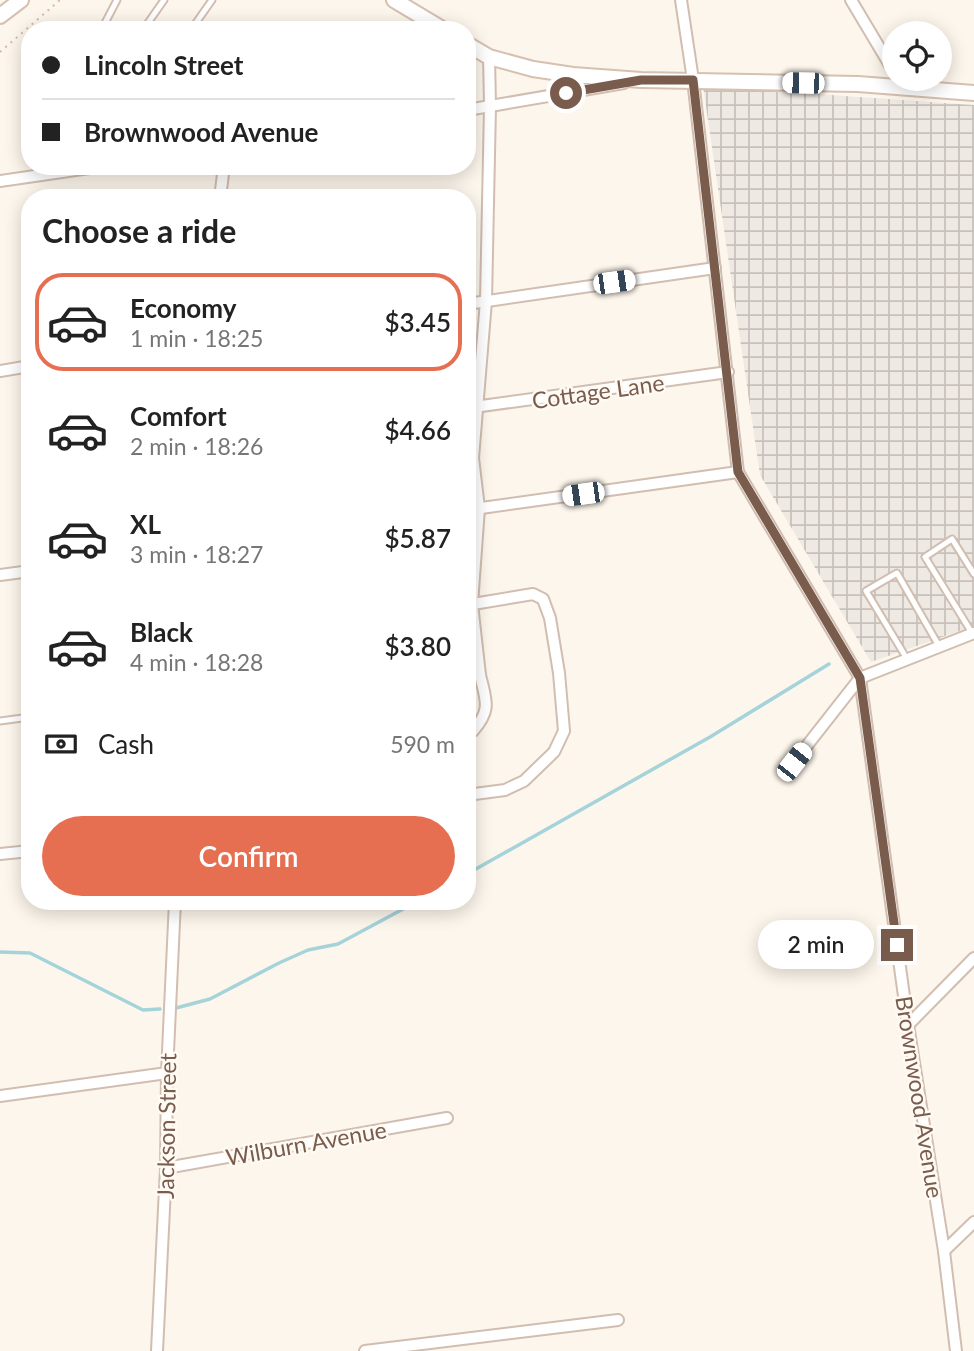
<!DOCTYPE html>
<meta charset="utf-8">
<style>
:root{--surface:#fff;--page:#f2f2f2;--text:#222;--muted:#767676;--line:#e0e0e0;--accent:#e76f51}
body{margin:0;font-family:Lato,sans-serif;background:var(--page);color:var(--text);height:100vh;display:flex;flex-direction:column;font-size:26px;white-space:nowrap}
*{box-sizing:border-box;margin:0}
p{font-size:23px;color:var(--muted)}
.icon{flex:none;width:38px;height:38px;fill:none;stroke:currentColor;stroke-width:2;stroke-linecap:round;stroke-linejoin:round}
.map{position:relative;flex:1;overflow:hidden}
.panel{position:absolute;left:21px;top:189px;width:455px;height:721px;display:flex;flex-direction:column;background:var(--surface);border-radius:28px;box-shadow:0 4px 18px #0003}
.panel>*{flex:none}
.top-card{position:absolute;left:21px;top:21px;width:455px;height:154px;border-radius:28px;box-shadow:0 4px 18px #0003;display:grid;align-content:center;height:154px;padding:0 21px;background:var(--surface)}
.fabs{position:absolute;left:882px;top:21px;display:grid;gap:14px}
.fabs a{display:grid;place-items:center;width:70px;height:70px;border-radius:50%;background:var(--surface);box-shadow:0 4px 18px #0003;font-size:35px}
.end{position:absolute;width:32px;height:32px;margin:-16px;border:9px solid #7a5c4d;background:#fff;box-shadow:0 0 0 4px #fff}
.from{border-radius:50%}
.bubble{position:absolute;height:49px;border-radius:24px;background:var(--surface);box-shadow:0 4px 18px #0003;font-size:23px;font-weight:600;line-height:49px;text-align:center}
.car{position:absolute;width:21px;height:42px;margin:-21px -10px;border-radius:9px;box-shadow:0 0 5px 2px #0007;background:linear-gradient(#fff 24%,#345 0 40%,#fff 0 76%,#345 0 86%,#fff 0)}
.top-card b{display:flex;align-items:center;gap:24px;height:66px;font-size:26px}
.top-card b+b{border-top:2px solid var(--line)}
.top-card i{width:18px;height:18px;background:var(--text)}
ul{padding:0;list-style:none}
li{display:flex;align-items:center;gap:21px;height:98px;margin:0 14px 10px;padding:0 7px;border:4px solid transparent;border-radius:28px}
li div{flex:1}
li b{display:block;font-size:26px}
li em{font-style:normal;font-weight:600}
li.selected{border-color:var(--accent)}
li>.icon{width:63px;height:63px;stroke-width:1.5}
h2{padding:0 21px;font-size:32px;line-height:84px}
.pay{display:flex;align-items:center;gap:18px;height:77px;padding:0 21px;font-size:26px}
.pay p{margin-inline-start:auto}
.button{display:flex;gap:14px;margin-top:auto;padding:14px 21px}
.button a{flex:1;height:80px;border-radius:42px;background:var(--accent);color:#fff;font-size:28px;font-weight:600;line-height:80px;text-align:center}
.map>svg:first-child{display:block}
.industrial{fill:url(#industrial-grid)}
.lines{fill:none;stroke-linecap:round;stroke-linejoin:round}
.stream{stroke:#a5d3da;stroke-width:3.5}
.lane-casing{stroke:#d1beb0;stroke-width:9}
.street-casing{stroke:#d1beb0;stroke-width:14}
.secondary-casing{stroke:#d6c0b0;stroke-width:18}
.path{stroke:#d9b8a5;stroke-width:2;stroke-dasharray:2 5;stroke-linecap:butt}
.lane{stroke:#fff;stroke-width:5}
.street{stroke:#fff;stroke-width:10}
.secondary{stroke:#fff;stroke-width:14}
.route{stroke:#7a5c4d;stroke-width:9}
.labels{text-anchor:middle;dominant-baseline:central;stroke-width:5;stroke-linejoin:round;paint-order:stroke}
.street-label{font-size:23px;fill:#7a5c4d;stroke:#fffaf3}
</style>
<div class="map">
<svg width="974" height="1351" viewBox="0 0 974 1351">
<defs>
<pattern id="industrial-grid" width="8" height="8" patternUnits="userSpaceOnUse" patternTransform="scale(1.75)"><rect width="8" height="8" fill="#efe9e4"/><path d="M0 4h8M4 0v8" fill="none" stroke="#c7c0bb"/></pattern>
</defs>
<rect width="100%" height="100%" fill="#fdf6ec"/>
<polygon class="industrial" points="703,86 974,105 974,626 871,662 760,475"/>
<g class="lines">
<g class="stream">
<polyline points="467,874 710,737 829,664"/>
<polyline points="0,952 30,953 143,1010 160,1009"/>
<polyline points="176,1008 210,999 279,963 308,950 338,944 418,901"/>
</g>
<g class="lane-casing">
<g id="lane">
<polyline points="104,30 105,23 117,0"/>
<polyline points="143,30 164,0"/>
<polyline points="191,30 212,0"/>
<polyline points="972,633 925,557 952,539 974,574"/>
<polyline points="907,659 866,591 897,573 939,646"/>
<polyline points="0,721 30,717"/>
</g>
</g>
<g class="street-casing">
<g id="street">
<polyline points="681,0 693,80 738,472 860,678 908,1025 944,1251 956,1351"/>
<polyline points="851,0 894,72"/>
<polyline points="467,110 624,83"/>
<polyline points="0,181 103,166"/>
<polyline points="220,198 224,166"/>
<polyline points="467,304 715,268"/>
<polyline points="0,371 30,366"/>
<polyline points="467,408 728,372"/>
<polyline points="467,510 738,472"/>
<polyline points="0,575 30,571"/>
<polyline points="467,605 533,594 543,599 550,618 559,673 564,731 554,752 524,781 505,790 467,795"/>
<path d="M467,674L480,675C486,701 492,709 473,731L467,732"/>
<polyline points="480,675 472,604 479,508 473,458 486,301 490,106 489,57"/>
<polyline points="794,762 860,678 974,633"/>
<polyline points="0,854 30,851"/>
<polyline points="908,1025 974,958"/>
<polyline points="0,1096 167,1073"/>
<polyline points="166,1168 447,1118"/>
<polyline points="944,1251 974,1222"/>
<polyline points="157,1351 166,1168 167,1073 175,901"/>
<polyline points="365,1351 618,1320"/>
</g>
</g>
<g class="secondary-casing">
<g id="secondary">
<polyline points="394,0 444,30"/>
<polyline points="0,16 21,0"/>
<polyline points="467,44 489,57 533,69 573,75 641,80 858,84 974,93"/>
</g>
</g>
<polyline class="path" points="0,52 60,0"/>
<use href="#lane" class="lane"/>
<use href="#street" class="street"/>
<use href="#secondary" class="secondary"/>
</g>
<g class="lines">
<polyline class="route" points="566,93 641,80 693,80 738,472 860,678 897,945"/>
</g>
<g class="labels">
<g class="street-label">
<text transform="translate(598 391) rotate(-8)">Cottage Lane</text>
<text transform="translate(920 1097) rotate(81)">Brownwood Avenue</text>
<text transform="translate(166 1126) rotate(-89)">Jackson Street</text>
<text transform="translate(306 1143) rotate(-10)">Wilburn Avenue</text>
</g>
</g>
</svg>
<div class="fabs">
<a><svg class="icon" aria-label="locate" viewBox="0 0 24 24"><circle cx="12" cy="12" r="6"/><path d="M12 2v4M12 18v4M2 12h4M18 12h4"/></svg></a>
</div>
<i class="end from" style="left:566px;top:93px"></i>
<i class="end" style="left:897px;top:945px"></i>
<div class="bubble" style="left:758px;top:920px;width:116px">2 min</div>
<i class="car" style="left:803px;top:83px;rotate:271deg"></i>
<i class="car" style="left:614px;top:282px;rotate:82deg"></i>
<i class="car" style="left:583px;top:494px;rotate:262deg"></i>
<i class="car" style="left:794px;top:762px;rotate:38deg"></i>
<div class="top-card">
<b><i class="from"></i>Lincoln Street</b>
<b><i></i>Brownwood Avenue</b>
</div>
<section class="panel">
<h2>Choose a ride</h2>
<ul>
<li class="selected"><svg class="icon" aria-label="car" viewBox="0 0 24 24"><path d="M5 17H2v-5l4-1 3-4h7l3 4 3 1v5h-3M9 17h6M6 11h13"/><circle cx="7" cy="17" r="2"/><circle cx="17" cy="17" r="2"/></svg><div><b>Economy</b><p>1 min · 18:25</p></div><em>$3.45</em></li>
<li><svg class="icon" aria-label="car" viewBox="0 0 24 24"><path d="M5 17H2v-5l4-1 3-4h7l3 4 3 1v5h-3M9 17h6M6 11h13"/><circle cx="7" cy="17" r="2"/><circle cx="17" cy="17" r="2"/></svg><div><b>Comfort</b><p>2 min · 18:26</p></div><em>$4.66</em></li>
<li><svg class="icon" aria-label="car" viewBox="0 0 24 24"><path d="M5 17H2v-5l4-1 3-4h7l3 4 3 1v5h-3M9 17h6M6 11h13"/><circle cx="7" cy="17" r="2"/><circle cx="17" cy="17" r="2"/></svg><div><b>XL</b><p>3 min · 18:27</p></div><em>$5.87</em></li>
<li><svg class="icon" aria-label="car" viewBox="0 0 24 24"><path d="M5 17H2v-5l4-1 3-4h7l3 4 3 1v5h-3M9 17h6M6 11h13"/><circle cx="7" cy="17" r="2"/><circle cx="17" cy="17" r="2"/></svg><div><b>Black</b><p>4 min · 18:28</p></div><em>$3.80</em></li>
</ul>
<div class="pay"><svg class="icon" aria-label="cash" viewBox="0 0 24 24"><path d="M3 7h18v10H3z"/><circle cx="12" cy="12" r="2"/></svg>Cash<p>590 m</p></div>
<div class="button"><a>Confirm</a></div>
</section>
</div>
